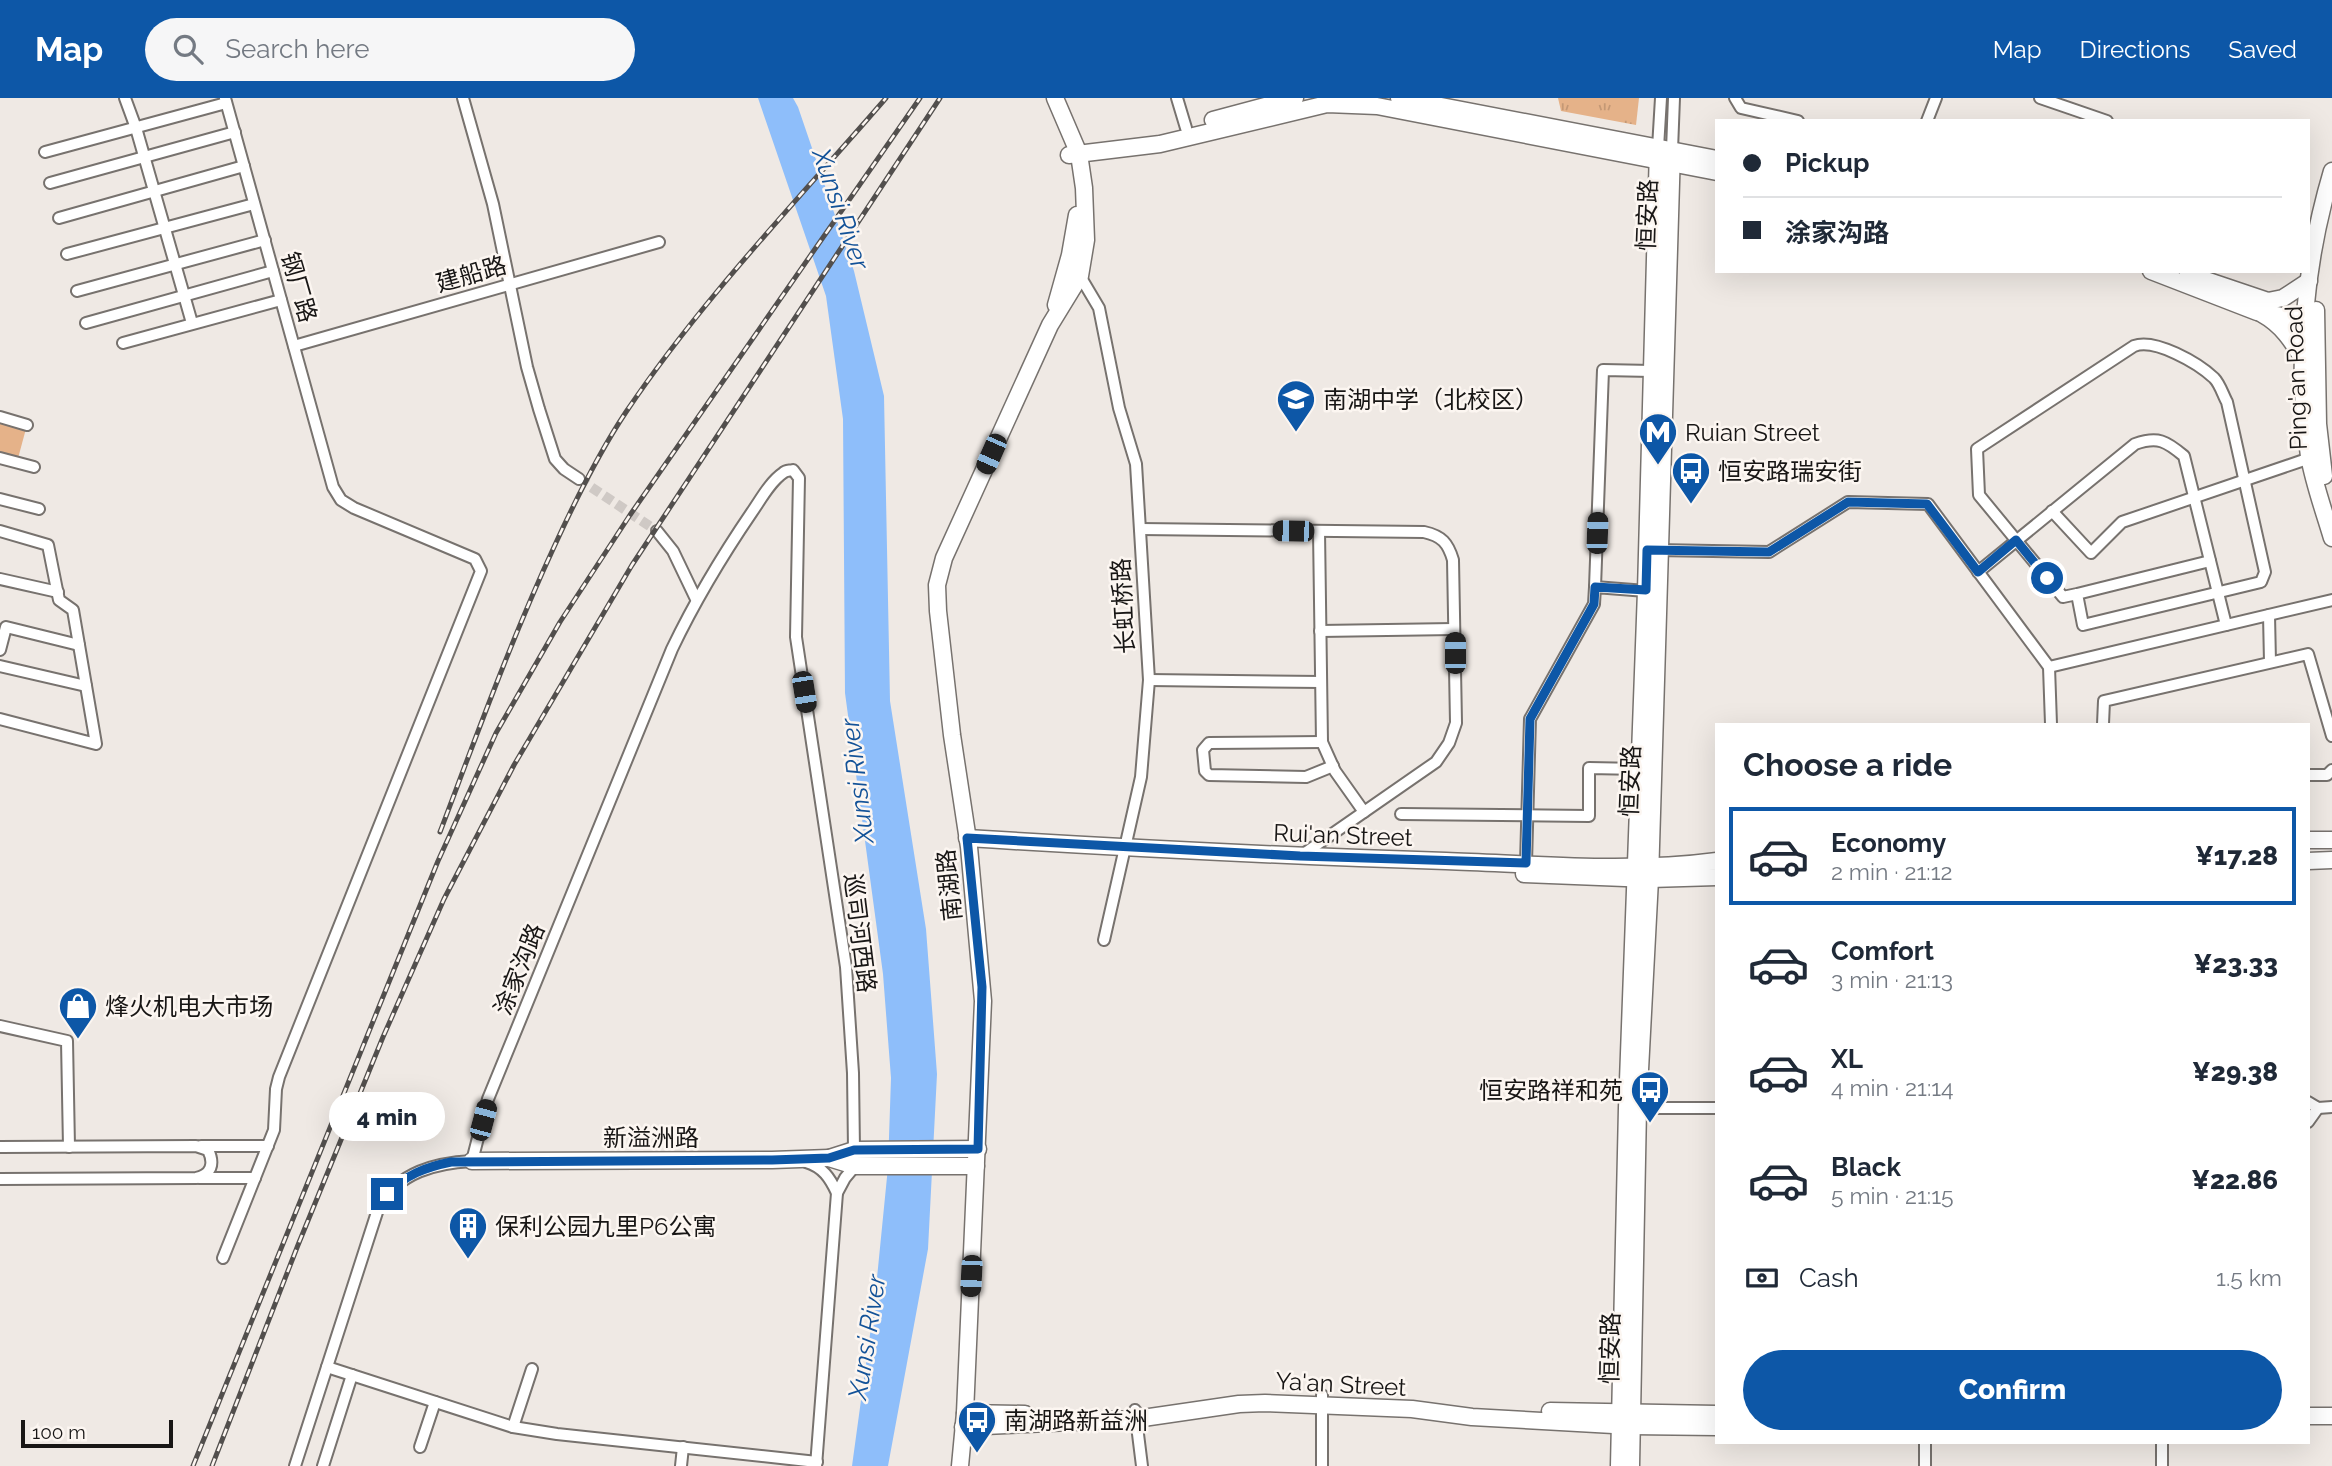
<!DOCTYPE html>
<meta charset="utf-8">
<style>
:root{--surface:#fff;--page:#f6f6f7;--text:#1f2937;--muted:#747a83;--line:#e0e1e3;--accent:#0d57a7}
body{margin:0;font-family:Raleway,"Noto Sans SC",sans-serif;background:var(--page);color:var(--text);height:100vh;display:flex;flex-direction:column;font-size:26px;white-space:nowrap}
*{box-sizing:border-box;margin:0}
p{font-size:23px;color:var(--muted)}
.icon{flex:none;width:38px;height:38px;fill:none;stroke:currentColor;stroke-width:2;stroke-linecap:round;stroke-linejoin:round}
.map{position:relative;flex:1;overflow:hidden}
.drawer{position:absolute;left:1715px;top:625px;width:595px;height:721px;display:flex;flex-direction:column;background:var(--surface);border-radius:0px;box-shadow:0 7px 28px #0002}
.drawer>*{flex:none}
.banner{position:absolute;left:1715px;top:21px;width:595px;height:154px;border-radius:0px;box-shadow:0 7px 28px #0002;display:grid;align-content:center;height:154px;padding:0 28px;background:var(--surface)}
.scale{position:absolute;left:21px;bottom:18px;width:152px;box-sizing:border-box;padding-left:7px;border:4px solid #181615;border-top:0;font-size:19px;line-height:24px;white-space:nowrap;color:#181615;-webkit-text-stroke:5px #fcf6f1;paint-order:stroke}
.end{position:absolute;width:32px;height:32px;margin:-16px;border:9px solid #0d57a7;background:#fff;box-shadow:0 0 0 4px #fff}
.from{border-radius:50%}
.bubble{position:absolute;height:49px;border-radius:24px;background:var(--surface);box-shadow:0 7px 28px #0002;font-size:23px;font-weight:800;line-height:49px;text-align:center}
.car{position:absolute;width:21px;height:42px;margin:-21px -10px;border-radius:9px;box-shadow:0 0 5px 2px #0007;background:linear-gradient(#222 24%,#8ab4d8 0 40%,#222 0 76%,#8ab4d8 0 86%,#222 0)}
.banner b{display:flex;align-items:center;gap:24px;height:66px;font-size:26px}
.banner b+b{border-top:2px solid var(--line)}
.banner i{width:18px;height:18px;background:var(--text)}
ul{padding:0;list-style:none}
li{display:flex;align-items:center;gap:21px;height:98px;margin:0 14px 10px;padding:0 14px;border:4px solid transparent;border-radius:0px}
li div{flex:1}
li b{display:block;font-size:26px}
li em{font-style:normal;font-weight:800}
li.current{border-color:var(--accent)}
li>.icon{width:63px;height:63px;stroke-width:1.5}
h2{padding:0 28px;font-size:32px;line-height:84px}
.pay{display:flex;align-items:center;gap:18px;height:77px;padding:0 28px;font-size:26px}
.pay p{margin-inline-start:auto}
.action{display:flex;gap:14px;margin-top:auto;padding:14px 28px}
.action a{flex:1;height:80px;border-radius:42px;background:var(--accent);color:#fff;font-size:28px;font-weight:800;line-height:80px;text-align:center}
header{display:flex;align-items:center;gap:42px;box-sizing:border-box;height:98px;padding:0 35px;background:var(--accent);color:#fff}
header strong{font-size:33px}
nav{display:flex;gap:38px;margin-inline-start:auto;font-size:24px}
.search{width:490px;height:63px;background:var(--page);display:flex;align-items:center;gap:18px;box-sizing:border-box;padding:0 24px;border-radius:38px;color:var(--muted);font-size:26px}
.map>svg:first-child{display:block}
.grass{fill:url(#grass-tufts)}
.pitch{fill:#e5b289}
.water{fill:#8ebefa}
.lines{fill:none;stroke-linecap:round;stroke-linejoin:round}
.street-tunnel{stroke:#cfc9c5;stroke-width:10;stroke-dasharray:10 5;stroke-linecap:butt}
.street-casing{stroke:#77726e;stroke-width:14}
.secondary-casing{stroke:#77726e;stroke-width:19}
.street{stroke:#fff;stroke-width:10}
.secondary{stroke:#fff;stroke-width:16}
.rail-casing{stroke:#524f4d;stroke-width:5}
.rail{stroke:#fcf6f1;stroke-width:2.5;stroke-dasharray:8;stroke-linecap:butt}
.route{stroke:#0d57a7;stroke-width:9}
.labels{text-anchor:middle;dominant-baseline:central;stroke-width:5;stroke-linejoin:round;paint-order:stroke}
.street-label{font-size:24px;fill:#181615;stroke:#fcf6f1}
.poi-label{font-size:24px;fill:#181615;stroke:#fcf6f1;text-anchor:start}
.water-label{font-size:26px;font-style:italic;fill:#135298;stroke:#fcf6f1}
</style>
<header>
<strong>Map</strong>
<div class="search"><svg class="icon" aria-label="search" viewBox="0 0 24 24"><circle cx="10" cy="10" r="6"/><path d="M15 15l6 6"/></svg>Search here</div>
<nav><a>Map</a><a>Directions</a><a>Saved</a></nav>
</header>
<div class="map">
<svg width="2332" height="1368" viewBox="0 0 2332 1368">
<defs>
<pattern id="grass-tufts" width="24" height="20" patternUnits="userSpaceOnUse" patternTransform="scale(1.75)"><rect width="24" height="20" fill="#e5b289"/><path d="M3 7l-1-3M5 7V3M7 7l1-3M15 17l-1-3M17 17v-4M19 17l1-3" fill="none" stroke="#c49875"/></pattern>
</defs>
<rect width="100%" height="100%" fill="#efe9e4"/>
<polygon class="grass" points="1558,0 1639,0 1636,27 1561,13"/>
<polygon class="pitch" points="0,319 27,327 17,364 0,360"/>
<polygon class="water" points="758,0 793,0 798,9 854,173 884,298 890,603 926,831 937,976 928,1151 888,1368 852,1368 875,1200 888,1069 891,980 883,876 845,595 843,321 826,198"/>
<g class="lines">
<polyline class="street-tunnel" points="579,381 657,433"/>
<g class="street-casing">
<g id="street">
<polyline points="125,0 136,30 192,225"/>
<polyline points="463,0 493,106 527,269 539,311 555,361 564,371 579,381"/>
<polyline points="1177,0 1186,30"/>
<polyline points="1735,0 1741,10 1798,23"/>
<polyline points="2040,0 2107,23"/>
<polyline points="1927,23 1936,0"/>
<polyline points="1658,50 1661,0"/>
<polyline points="1672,52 1674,0"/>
<polyline points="45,54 226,5"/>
<polyline points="50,85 235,34"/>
<polyline points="59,120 244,68"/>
<polyline points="67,156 254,106"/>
<polyline points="1080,178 1099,210 1119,310 1136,366 1149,582 1141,679 1104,842"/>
<polyline points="77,193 265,142"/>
<polyline points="86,225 273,173"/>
<polyline points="123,245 281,202"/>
<polyline points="294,248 659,144"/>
<polyline points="0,319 27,327"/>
<polyline points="0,360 34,369"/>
<polyline points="0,401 39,411"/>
<polyline points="2052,413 2091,455 2122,424 2310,360"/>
<path d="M1140,431L1424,434C1442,438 1448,445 1453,462L1456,625L1449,645L1436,664L1302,757"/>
<polyline points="0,433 48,447 59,502 73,512 96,646 0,621"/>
<polyline points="657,433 673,453 696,501"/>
<polyline points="1319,433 1322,644 1335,673 1364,714"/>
<polyline points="1656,452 1769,454 1848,404 1928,406 2049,569 2051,626"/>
<path d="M1978,474L2135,346C2158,338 2166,343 2184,358L2226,527"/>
<polyline points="0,481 58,494"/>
<polyline points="1595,489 1603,272 1652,273"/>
<path d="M2077,496L2083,527L2261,484L2265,474L2227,304C2223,297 2220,286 2214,280C2198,265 2155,240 2134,248L1977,351L1979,397L2063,499L2077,496L2210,463"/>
<polyline points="2269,517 2270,564"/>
<polyline points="1320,533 1454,531"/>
<polyline points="0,552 6,529 79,547"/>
<polyline points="0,568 86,588"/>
<polyline points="2049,569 2332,502"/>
<polyline points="1149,582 1321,584"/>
<polyline points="2103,626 2104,603 2308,556 2332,638"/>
<polyline points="1322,644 1209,645 1203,652 1205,673 1209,677 1306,679 1333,668"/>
<polyline points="2308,677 2327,677 2332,672"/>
<polyline points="1401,716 1589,718 1589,670 1640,671"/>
<polyline points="1526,765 1530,621 1594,506 1595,489 1646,493"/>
<polyline points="0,928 67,943 69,1049"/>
<polyline points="2308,1004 2318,1010 2332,1009"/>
<polyline points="1633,1010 1717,1010"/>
<polyline points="2308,1024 2318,1010"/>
<polyline points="201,1048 268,1048"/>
<path d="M0,1049L196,1048L208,1052C215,1066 211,1077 196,1080L0,1081"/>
<path d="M806,1064C823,1069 830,1080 837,1095"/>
<polyline points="199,1080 255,1080"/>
<polyline points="223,1160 274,1032 276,991 279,979 481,473 475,461 354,410 341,402 333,389 225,0"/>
<polyline points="327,1269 513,1329 557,1336 817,1364"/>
<polyline points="1135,1312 1142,1368"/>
<polyline points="513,1329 532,1271"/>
<polyline points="1925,1344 1925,1368"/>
<polyline points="2162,1344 2162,1368"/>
<polyline points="420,1349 435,1304"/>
<path d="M295,1368L379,1108C400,1074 435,1065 472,1063L488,1001L672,551C695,503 722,458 752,414C761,401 770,384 783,375C786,372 789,373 793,372L799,380L796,539L846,869L853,975L854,1052"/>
<polyline points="323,1368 352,1277"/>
<polyline points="681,1368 683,1349"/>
<polyline points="816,1368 837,1095 845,1080 855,1068"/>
<polyline points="1322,1368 1322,1297"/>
</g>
</g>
<g class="secondary-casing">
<g id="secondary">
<polyline points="1399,0 1717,61"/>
<polyline points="1213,22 1295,0"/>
<polyline points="1069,57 1160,46 1327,6 1377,8 1717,74"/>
<path d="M2332,73C2305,164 2295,263 2309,358C2314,386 2324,413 2332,440"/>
<polyline points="2151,173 2257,214 2315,223"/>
<polyline points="2188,176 2268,203 2283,200 2309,183"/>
<polyline points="1056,207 1070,157 1077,117"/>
<polyline points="2316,212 2318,326 2324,378"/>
<path d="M2262,216C2282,227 2292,243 2303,261"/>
<path d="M967,740C1127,750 1286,758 1446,763C1535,766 1628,775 1717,763"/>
<polyline points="2308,742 2332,742"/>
<polyline points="2308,763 2332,762"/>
<polyline points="1524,776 1650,781 1717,779"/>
<polyline points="472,1063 772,1062 829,1060"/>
<polyline points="976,1068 855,1068 829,1060 854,1052 978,1051"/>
<polyline points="1550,1313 1717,1316"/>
<polyline points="965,1315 1025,1316"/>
<polyline points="2308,1318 2332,1318"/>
<polyline points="963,1329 1136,1321 1239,1306 1265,1305 1412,1311 1472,1319 1631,1328 1717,1329"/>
<polyline points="960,1368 965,1315 983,903 969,749 952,637 938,513 937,487 944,460 1050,227 1080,178 1086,142 1084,90 1079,56 1055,0"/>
<polyline points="1619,1368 1627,1010 1646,493 1658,50"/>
<polyline points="1631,1368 1638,1010 1650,781 1672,52"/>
</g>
</g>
<use href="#street" class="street"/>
<use href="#secondary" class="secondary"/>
<g class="rail-casing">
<g id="rail">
<path d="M440,734C476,639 511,542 554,449C575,403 598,356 626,314C702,201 797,103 886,0"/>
<polyline points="193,1368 438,763 496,635 560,524 630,417 920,0"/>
<polyline points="212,1368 298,1147 383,939 444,801 514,667 632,467 940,0"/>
</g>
</g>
<use href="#rail" class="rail"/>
</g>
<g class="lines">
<path class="route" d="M387,1096C405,1077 426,1069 451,1064L772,1062L829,1060L854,1052L978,1051L982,889L967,740L1300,758L1526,765L1530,621L1594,506L1595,489L1646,492L1647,452L1769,454L1848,404L1927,406L1978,474L2016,442L2047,480"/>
</g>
<defs>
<g id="school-pin" transform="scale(2.0125)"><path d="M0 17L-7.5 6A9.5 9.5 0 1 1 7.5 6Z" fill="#0d57a7" stroke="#fcf6f1"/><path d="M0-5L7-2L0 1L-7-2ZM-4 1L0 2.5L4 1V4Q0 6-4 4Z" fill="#fff"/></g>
<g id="metro-pin" transform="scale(2.0125)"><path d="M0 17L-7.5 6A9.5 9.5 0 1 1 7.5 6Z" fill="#0d57a7" stroke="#fcf6f1"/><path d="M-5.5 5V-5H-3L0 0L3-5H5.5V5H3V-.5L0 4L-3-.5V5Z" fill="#fff"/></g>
<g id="bus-pin" transform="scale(2.0125)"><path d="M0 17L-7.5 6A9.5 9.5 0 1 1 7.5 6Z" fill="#0d57a7" stroke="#fcf6f1"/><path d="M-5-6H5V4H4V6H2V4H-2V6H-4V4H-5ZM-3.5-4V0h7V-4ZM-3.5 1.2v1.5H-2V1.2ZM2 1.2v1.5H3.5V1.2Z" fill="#fff"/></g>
<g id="shop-pin" transform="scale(2.0125)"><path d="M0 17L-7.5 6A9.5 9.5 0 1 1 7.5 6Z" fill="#0d57a7" stroke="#fcf6f1"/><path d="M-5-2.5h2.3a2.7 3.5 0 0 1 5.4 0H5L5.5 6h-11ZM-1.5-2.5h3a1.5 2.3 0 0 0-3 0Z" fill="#fff"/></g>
<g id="building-pin" transform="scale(2.0125)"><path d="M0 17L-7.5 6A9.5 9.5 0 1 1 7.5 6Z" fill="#0d57a7" stroke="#fcf6f1"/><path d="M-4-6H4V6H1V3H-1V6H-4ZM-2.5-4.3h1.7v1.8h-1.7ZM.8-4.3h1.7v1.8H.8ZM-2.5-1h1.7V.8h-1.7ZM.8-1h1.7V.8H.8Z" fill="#fff"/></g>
</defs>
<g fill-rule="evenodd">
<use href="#school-pin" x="1296" y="301"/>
<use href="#metro-pin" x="1658" y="334"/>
<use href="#bus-pin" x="1691" y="373"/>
<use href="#shop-pin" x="78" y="908"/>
<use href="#bus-pin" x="1650" y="992"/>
<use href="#building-pin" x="468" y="1128"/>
<use href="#bus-pin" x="977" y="1322"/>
</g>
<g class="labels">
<g class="street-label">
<text transform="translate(1647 117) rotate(-88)">恒安路</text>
<text transform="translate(471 176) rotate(-16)">建船路</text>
<text transform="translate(299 189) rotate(74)">钢厂路</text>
<text transform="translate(2296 280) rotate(-92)">Ping'an Road</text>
<text transform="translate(1123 508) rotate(-93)">长虹桥路</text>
<text transform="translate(1630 683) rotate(-88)">恒安路</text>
<text transform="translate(1343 737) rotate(2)">Rui'an Street</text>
<text transform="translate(949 787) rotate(-96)">南湖路</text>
<text transform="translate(860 835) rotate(83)">巡司河西路</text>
<text transform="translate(519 871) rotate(-68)">涂家沟路</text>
<text x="651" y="1039">新溢洲路</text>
<text transform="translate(1610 1250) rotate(-89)">恒安路</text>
<text transform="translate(1341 1286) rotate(3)">Ya'an Street</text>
</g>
<g class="poi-label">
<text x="1323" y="301">南湖中学（北校区）</text>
<text x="1685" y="334">Ruian Street</text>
<text x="1718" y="373">恒安路瑞安街</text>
<text x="105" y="908">烽火机电大市场</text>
<text x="1623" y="992" text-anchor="end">恒安路祥和苑</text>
<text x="495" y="1128">保利公园九里P6公寓</text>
<text x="1004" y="1322">南湖路新益洲</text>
</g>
<g class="water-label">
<text transform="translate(841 111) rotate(71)">Xunsi River</text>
<text transform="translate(857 683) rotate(-97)">Xunsi River</text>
<text transform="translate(867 1239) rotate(-81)">Xunsi River</text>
</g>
</g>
</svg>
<div class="scale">100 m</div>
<i class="end from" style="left:2047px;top:480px"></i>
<i class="end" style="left:387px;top:1096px"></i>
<div class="bubble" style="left:329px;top:994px;width:116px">4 min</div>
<i class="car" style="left:991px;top:356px;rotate:204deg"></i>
<i class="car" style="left:1293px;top:433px;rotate:271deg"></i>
<i class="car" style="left:1597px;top:435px;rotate:2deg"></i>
<i class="car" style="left:1455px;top:555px;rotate:0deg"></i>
<i class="car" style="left:804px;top:594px;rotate:171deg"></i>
<i class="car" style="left:483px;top:1022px;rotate:15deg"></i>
<i class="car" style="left:971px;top:1178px;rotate:183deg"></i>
<div class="banner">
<b><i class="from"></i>Pickup</b>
<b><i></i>涂家沟路</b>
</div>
<section class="drawer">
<h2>Choose a ride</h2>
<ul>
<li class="current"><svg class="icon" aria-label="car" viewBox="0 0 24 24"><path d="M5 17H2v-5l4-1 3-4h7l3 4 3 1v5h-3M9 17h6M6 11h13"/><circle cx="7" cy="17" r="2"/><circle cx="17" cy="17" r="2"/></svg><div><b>Economy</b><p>2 min · 21:12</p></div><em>¥17.28</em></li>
<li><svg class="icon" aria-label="car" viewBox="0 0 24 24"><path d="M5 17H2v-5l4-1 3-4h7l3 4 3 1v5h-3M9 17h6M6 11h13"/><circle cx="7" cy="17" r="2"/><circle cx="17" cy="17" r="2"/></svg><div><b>Comfort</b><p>3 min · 21:13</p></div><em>¥23.33</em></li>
<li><svg class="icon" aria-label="car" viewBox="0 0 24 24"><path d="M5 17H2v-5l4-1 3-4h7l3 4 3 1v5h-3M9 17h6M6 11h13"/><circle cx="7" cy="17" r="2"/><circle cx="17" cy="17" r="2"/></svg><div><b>XL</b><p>4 min · 21:14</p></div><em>¥29.38</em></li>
<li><svg class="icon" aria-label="car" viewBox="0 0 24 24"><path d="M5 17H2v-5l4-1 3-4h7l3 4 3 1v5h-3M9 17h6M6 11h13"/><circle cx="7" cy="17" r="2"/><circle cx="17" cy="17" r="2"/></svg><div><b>Black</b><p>5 min · 21:15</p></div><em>¥22.86</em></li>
</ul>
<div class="pay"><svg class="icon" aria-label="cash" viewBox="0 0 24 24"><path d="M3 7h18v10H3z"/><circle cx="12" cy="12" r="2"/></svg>Cash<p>1.5 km</p></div>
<div class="action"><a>Confirm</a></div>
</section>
</div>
